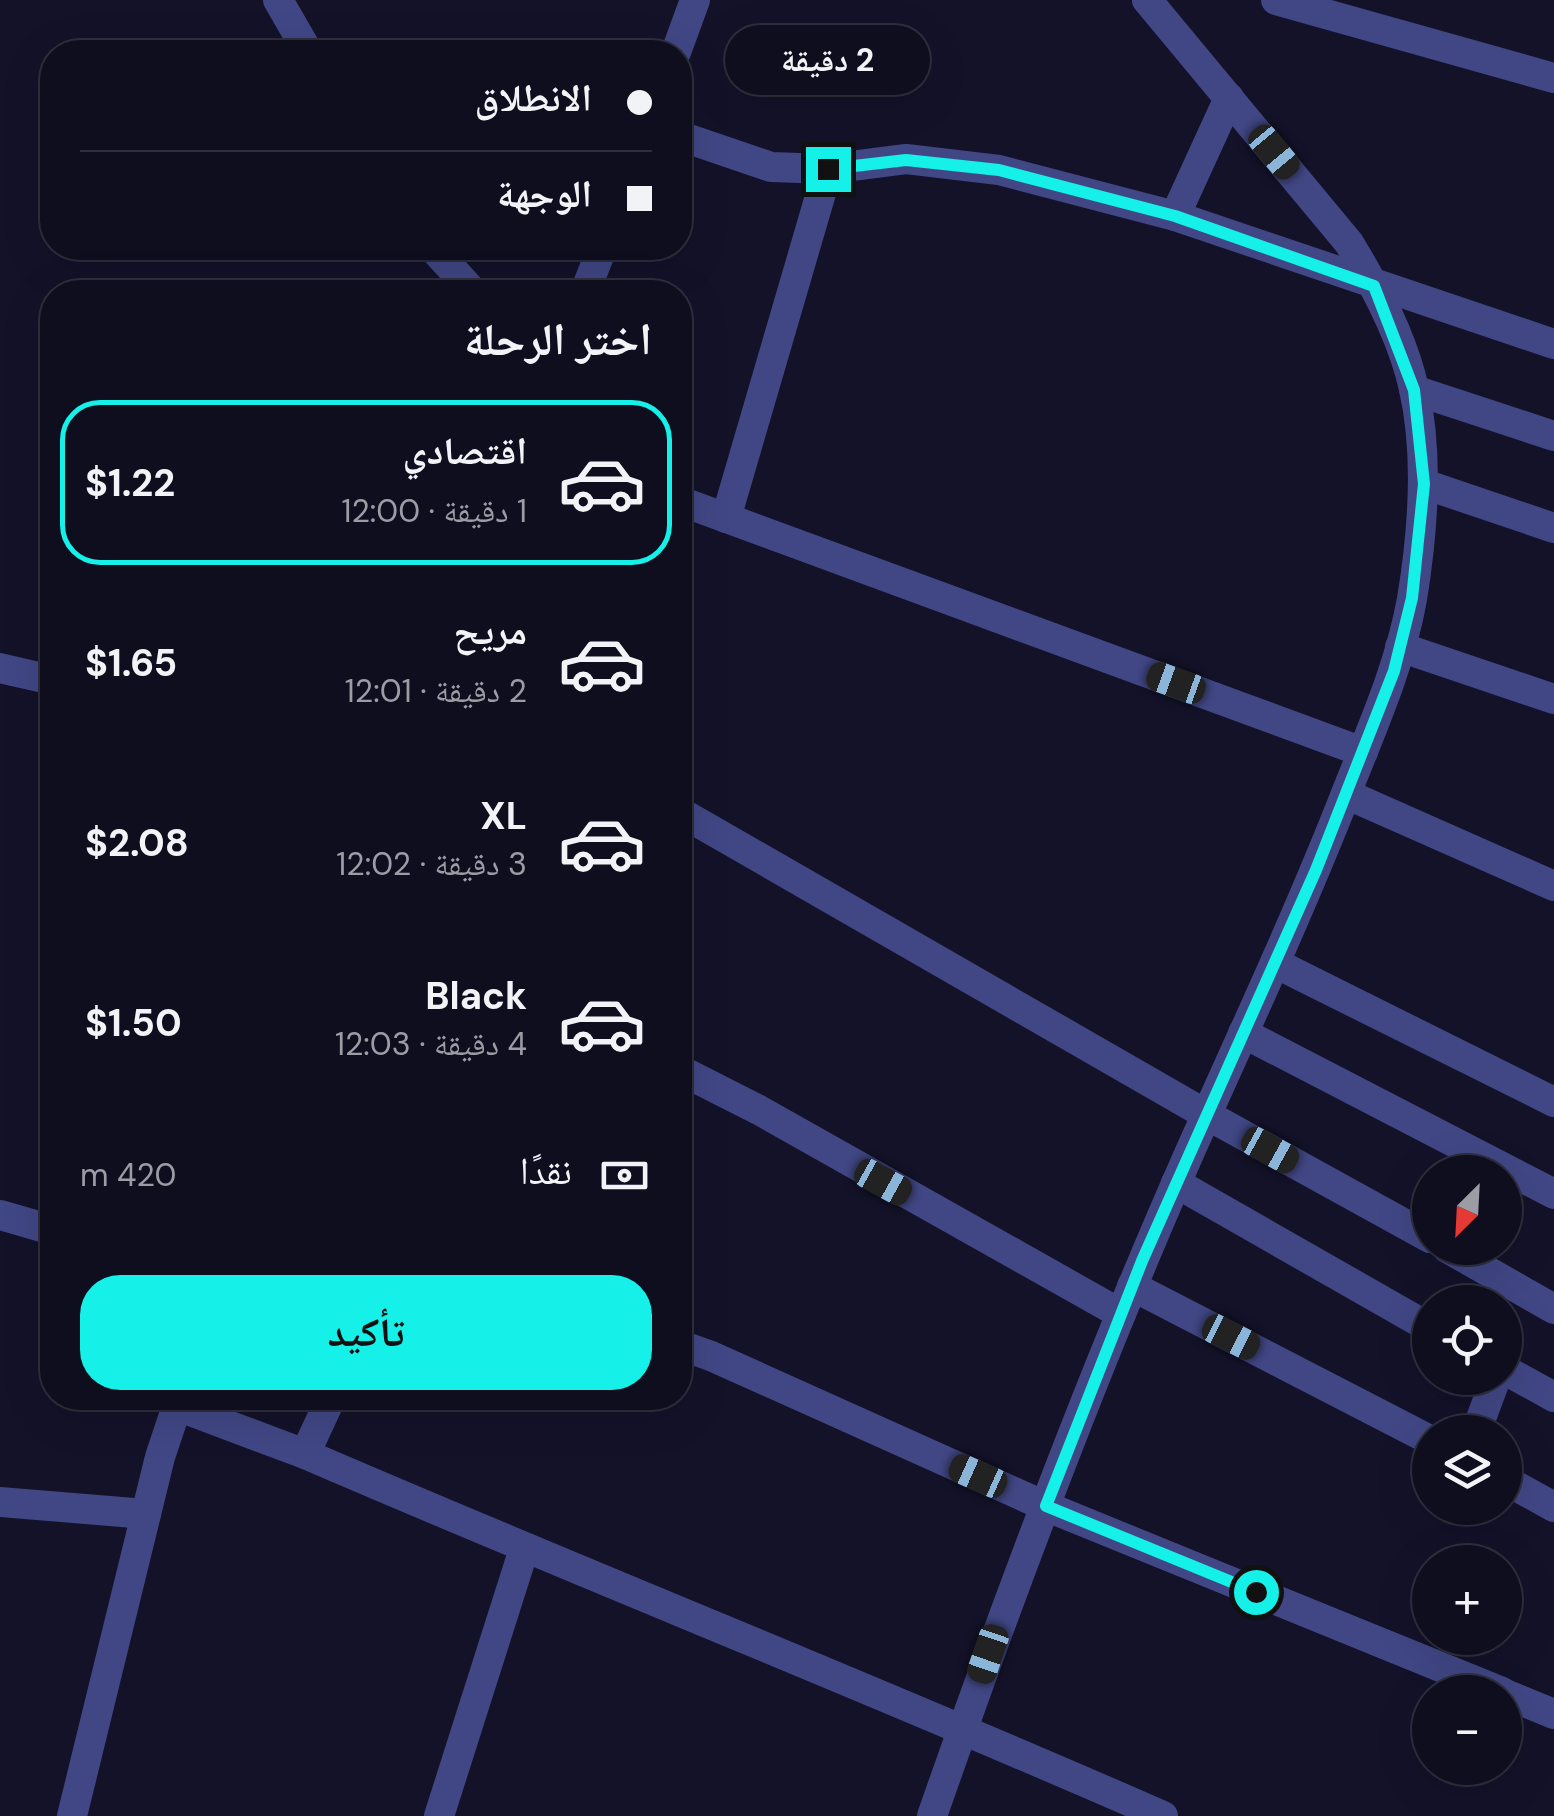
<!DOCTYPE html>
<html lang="ar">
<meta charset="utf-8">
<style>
:root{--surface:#0e0e1f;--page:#171728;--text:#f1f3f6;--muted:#9b9ca4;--line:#2e2e3d;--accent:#15f0e8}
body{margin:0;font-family:"DM Sans","Noto Naskh Arabic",sans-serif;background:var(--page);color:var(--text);direction:rtl;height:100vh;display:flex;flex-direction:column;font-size:38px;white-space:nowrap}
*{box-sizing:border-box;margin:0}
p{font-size:32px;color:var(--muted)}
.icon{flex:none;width:55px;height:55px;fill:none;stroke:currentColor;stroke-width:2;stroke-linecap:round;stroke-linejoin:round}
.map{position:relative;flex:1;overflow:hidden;direction:ltr}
.sheet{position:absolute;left:40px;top:280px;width:652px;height:1130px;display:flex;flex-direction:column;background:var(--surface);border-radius:40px;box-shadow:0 10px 40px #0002,0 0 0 2px var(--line);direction:rtl}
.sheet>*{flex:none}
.hud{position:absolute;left:40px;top:40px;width:652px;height:220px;border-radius:40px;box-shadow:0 10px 40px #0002,0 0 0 2px var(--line);direction:rtl;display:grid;align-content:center;height:220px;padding:0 40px;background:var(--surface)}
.needle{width:65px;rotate:204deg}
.controls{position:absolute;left:1412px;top:1155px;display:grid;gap:20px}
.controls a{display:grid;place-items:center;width:110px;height:110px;border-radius:50%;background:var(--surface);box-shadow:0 10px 40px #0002,0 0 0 2px var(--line);font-size:50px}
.end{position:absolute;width:45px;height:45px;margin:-22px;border:12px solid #15f0e8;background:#111;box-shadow:0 0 0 5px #111}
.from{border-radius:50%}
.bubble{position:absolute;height:70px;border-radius:35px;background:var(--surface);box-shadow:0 10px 40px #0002,0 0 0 2px var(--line);font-size:32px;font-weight:700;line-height:70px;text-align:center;direction:rtl}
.car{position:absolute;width:30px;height:60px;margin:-30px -15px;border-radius:12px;box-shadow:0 0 8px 2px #0007;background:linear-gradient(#222 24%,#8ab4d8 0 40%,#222 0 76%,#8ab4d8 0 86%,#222 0)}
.hud b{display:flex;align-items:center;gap:35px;height:95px;font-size:38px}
.hud b+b{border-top:2px solid var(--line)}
.hud i{width:25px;height:25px;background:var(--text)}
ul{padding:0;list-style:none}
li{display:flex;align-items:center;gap:30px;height:165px;margin:0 20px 15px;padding:0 20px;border:5px solid transparent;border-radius:40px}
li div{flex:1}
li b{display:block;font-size:38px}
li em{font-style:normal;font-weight:700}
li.current{border-color:var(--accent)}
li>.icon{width:90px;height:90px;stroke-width:1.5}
h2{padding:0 40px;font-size:45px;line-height:120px}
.pay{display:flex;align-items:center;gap:25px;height:110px;padding:0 40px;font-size:38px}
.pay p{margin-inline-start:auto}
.primary-button{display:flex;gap:20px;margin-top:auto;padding:20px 40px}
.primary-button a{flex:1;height:115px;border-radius:40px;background:var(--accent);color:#111;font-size:40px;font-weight:700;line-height:115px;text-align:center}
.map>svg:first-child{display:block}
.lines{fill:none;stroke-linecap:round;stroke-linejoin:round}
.minor{stroke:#414785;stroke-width:30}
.route{stroke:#15f0e8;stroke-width:12}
</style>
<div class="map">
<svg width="1554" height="1816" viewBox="0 0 1554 1816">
<rect width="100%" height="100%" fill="#131229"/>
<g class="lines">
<g class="minor">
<polyline points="278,0 308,52"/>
<polyline points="1276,0 1554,78"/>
<polyline points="676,52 695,0"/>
<polyline points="680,136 771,167 828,169 906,159 999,170 1175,216 1554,344"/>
<polyline points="1175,216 1229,98"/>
<polyline points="433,248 473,292"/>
<polyline points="585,292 602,248"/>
<polyline points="1414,390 1554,436"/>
<polyline points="1424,484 1554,528"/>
<polyline points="680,501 1363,752"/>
<polyline points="726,518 828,169"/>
<polyline points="1400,647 1554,699"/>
<polyline points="0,668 52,680"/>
<polyline points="1346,794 1554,886"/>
<polyline points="680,812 1207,1115 1430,1238"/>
<polyline points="1275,963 1554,1102"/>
<polyline points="1243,1033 1554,1194"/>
<polyline points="680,1070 759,1110 1121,1314"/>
<polyline points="1176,1183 1430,1328"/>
<polyline points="0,1215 52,1230"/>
<polyline points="1447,1248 1554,1309"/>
<polyline points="1132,1286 1430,1440"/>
<polyline points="680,1345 711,1356 1045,1506 1502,1692"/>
<polyline points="1505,1370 1554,1397"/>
<path d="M331,1398L305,1454C590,1577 879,1691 1163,1816"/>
<polyline points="1476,1432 1496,1378"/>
<polyline points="1505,1480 1554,1507"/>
<polyline points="0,1502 146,1514"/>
<polyline points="1505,1694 1554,1714"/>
<polyline points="72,1816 160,1457 177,1406 305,1454"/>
<polyline points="439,1816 524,1549"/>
<path d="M932,1816C1011,1590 1095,1366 1192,1147C1245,1029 1300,911 1347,791C1372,728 1400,666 1412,599C1423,532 1429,456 1414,389C1403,338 1376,287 1349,243L1147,0"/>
</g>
</g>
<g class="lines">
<polyline class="route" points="828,169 906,160 999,170 1175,216 1374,286 1414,390 1424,484 1412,598 1394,671 1316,870 1142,1261 1046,1506 1256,1592"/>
</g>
</svg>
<div class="controls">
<a><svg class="needle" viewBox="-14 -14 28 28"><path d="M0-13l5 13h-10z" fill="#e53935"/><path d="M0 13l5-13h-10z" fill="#9b9ca4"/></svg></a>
<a><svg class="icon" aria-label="locate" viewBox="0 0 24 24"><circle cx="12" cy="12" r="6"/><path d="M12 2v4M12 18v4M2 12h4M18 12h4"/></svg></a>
<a><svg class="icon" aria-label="layers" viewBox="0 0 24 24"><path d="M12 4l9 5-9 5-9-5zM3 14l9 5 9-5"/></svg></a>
<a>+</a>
<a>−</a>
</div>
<i class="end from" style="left:1256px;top:1592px"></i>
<i class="end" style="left:828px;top:169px"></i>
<div class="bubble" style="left:725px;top:25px;width:205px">2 دقيقة</div>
<i class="car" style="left:1274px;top:152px;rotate:140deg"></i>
<i class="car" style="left:1176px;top:683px;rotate:290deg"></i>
<i class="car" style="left:1270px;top:1150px;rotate:119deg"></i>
<i class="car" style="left:883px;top:1182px;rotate:119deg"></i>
<i class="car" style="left:1231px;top:1337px;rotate:117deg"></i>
<i class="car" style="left:978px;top:1476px;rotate:294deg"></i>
<i class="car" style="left:988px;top:1654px;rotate:199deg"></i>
<div class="hud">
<b><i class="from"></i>الانطلاق</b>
<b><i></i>الوجهة</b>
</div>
<section class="sheet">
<h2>اختر الرحلة</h2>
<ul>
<li class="current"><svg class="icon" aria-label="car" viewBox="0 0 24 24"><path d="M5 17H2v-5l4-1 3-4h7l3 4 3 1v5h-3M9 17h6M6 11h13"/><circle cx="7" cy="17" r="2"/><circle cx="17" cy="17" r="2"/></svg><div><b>اقتصادي</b><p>1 دقيقة · 12:00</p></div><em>$1.22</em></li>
<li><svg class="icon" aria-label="car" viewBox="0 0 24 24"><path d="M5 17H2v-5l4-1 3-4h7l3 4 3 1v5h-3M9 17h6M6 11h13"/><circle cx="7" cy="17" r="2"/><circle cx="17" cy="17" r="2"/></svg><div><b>مريح</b><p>2 دقيقة · 12:01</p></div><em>$1.65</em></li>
<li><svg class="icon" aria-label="car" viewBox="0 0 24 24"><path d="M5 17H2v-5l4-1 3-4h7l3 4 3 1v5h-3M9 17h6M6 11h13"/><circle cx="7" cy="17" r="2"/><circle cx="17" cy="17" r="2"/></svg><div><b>XL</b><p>3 دقيقة · 12:02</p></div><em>$2.08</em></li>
<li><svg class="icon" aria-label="car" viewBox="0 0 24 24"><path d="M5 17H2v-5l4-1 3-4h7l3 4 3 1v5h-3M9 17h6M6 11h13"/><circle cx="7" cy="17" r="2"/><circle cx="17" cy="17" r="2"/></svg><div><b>Black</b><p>4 دقيقة · 12:03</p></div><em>$1.50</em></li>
</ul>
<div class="pay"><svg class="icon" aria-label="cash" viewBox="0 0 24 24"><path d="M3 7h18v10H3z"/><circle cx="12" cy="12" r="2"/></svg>نقدًا<p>420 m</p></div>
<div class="primary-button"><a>تأكيد</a></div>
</section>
</div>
